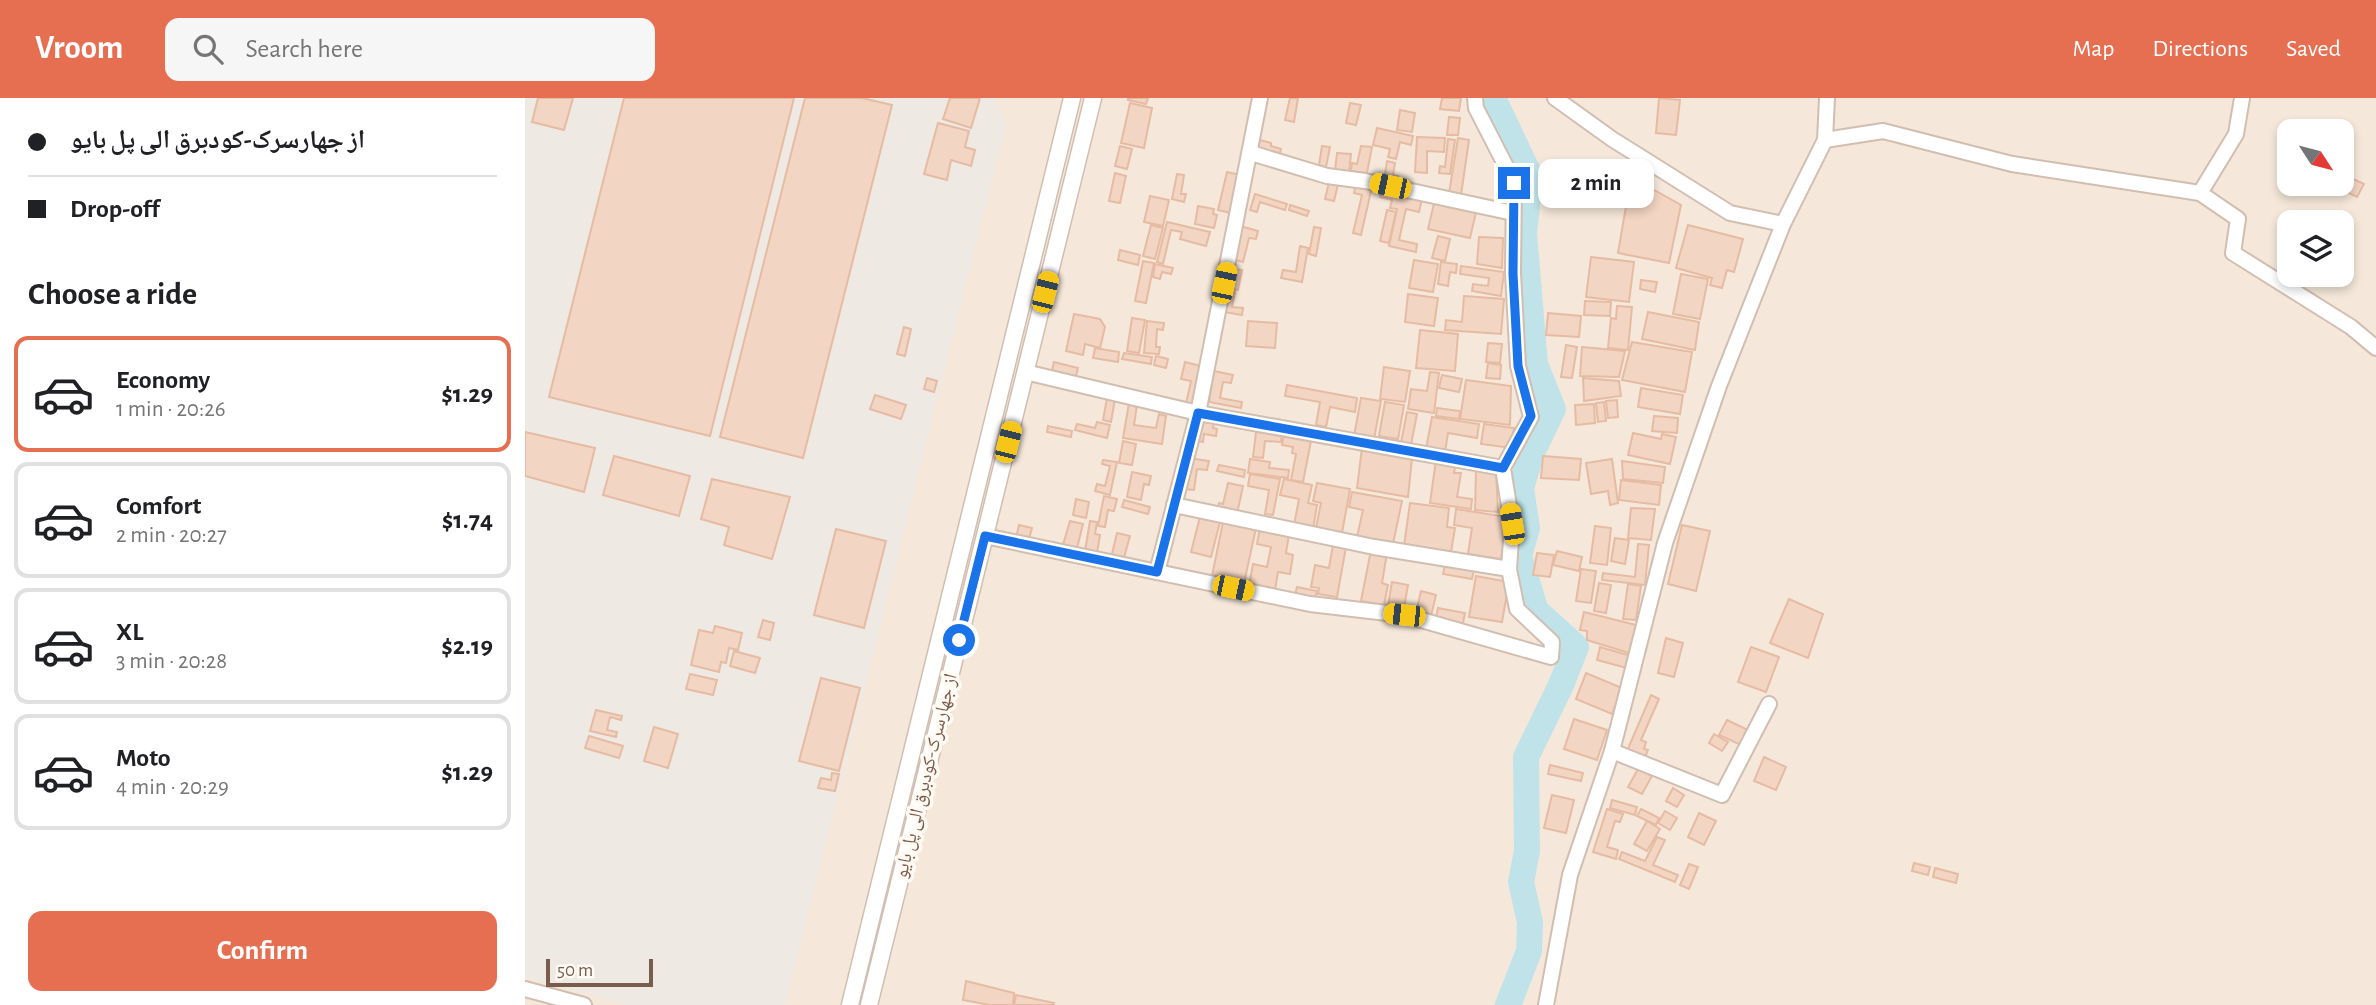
<!DOCTYPE html>
<meta charset="utf-8">
<style>
:root{--surface:#fff;--page:#f6f6f6;--text:#202124;--muted:#757577;--line:#e0e0e0;--accent:#e76f51}
body{margin:0;font-family:"Alegreya Sans","Noto Naskh Arabic",sans-serif;background:var(--page);color:var(--text);height:100vh;display:flex;flex-direction:column;font-size:26px;white-space:nowrap}
*{box-sizing:border-box;margin:0}
p{font-size:23px;color:var(--muted)}
.icon{flex:none;width:38px;height:38px;fill:none;stroke:currentColor;stroke-width:2;stroke-linecap:round;stroke-linejoin:round}
.map{position:relative;flex:1;overflow:hidden}
.sheet{display:flex;flex-direction:column;background:var(--surface);width:525px}
.sheet>*{flex:none}
.hud{display:grid;align-content:center;height:154px;padding:0 28px;background:var(--surface)}
.needle{width:46px;rotate:126deg}
.controls{position:absolute;left:1752px;top:21px;display:grid;gap:14px}
.controls a{display:grid;place-items:center;width:77px;height:77px;border-radius:14px;background:var(--surface);box-shadow:0 4px 10px #0003;font-size:35px}
.scale{position:absolute;left:21px;bottom:18px;width:107px;box-sizing:border-box;padding-left:7px;border:4px solid #7a5c4d;border-top:0;font-size:19px;line-height:24px;white-space:nowrap;color:#7a5c4d;-webkit-text-stroke:5px #fffaf3;paint-order:stroke}
.end{position:absolute;width:32px;height:32px;margin:-16px;border:9px solid #1a73e8;background:#fff;box-shadow:0 0 0 4px #fff}
.from{border-radius:50%}
.bubble{position:absolute;height:49px;border-radius:14px;background:var(--surface);box-shadow:0 4px 10px #0003;font-size:23px;font-weight:700;line-height:49px;text-align:center}
.car{position:absolute;width:21px;height:42px;margin:-21px -10px;border-radius:9px;box-shadow:0 0 5px 2px #0007;background:linear-gradient(#f5c518 24%,#345 0 40%,#f5c518 0 76%,#345 0 86%,#f5c518 0)}
.hud b{display:flex;align-items:center;gap:24px;height:66px;font-size:26px}
.hud b+b{border-top:2px solid var(--line)}
.hud i{width:18px;height:18px;background:var(--text)}
ul{padding:0;list-style:none}
li{display:flex;align-items:center;gap:21px;height:116px;margin:0 14px 10px;padding:0 14px;border:4px solid var(--line);border-radius:14px}
li div{flex:1}
li b{display:block;font-size:26px}
li em{font-style:normal;font-weight:700}
li.on{border-color:var(--accent)}
li>.icon{width:63px;height:63px;stroke-width:1.5}
h2{padding:0 28px;font-size:32px;line-height:84px}
.primary-button{display:flex;gap:14px;margin-top:auto;padding:14px 28px}
.primary-button a{flex:1;height:80px;border-radius:14px;background:var(--accent);color:#fff;font-size:28px;font-weight:700;line-height:80px;text-align:center}
header{display:flex;align-items:center;gap:42px;box-sizing:border-box;height:98px;padding:0 35px;background:var(--accent);color:#fff}
header strong{font-size:33px}
nav{display:flex;gap:38px;margin-inline-start:auto;font-size:24px}
.search{width:490px;height:63px;background:var(--page);display:flex;align-items:center;gap:18px;box-sizing:border-box;padding:0 24px;border-radius:14px;color:var(--muted);font-size:26px}
main{display:flex;flex:1;min-height:0}
.map>svg:first-child{display:block}
.residential{fill:#f5e8da;fill-rule:evenodd}
.industrial{fill:#efe9e4}
.lines{fill:none;stroke-linecap:round;stroke-linejoin:round}
.river{stroke:#bfe3e8;stroke-width:26}
.building{fill:#f3d5c3;stroke:#e6bba3;stroke-width:2}
.minor-casing{stroke:#d1beb0;stroke-width:18}
.tertiary-casing{stroke:#d1beb0;stroke-width:19}
.minor{stroke:#fff;stroke-width:14}
.tertiary{stroke:#fff;stroke-width:16}
.route{stroke:#1a73e8;stroke-width:9}
.labels{text-anchor:middle;dominant-baseline:central;stroke-width:7;stroke-linejoin:round;paint-order:stroke}
.street-label{font-size:19px;fill:#7a5c4d;stroke:#fffaf3}
</style>
<header>
<strong>Vroom</strong>
<div class="search"><svg class="icon" aria-label="search" viewBox="0 0 24 24"><circle cx="10" cy="10" r="6"/><path d="M15 15l6 6"/></svg>Search here</div>
<nav><a>Map</a><a>Directions</a><a>Saved</a></nav>
</header>
<main>
<section class="sheet">
<div class="hud">
<b><i class="from"></i>از جهارسرک-کودبرق الی پل بایو</b>
<b><i></i>Drop-off</b>
</div>
<h2>Choose a ride</h2>
<ul>
<li class="on"><svg class="icon" aria-label="car" viewBox="0 0 24 24"><path d="M5 17H2v-5l4-1 3-4h7l3 4 3 1v5h-3M9 17h6M6 11h13"/><circle cx="7" cy="17" r="2"/><circle cx="17" cy="17" r="2"/></svg><div><b>Economy</b><p>1 min · 20:26</p></div><em>$1.29</em></li>
<li><svg class="icon" aria-label="car" viewBox="0 0 24 24"><path d="M5 17H2v-5l4-1 3-4h7l3 4 3 1v5h-3M9 17h6M6 11h13"/><circle cx="7" cy="17" r="2"/><circle cx="17" cy="17" r="2"/></svg><div><b>Comfort</b><p>2 min · 20:27</p></div><em>$1.74</em></li>
<li><svg class="icon" aria-label="car" viewBox="0 0 24 24"><path d="M5 17H2v-5l4-1 3-4h7l3 4 3 1v5h-3M9 17h6M6 11h13"/><circle cx="7" cy="17" r="2"/><circle cx="17" cy="17" r="2"/></svg><div><b>XL</b><p>3 min · 20:28</p></div><em>$2.19</em></li>
<li><svg class="icon" aria-label="car" viewBox="0 0 24 24"><path d="M5 17H2v-5l4-1 3-4h7l3 4 3 1v5h-3M9 17h6M6 11h13"/><circle cx="7" cy="17" r="2"/><circle cx="17" cy="17" r="2"/></svg><div><b>Moto</b><p>4 min · 20:29</p></div><em>$1.29</em></li>
</ul>
<div class="primary-button"><a>Confirm</a></div>
</section>
<div class="map">
<svg width="1851" height="907" viewBox="0 0 1851 907">
<rect width="100%" height="100%" fill="#fdf6ec"/>
<path class="residential" d="M0,0H1851V907H0ZM1764,33H1816V86H1764ZM1764,124H1816V177H1764Z"/>
<polygon class="industrial" points="0,0 470,0 481,28 260,907 105,907 0,880"/>
<g class="lines">
<polyline class="river" points="968,0 1005,78 999,136 1010,266 1028,311 1005,359 996,391 1002,430 994,458 1011,513 1051,549 1036,587 1001,659 1002,753 996,784 1005,824 1004,853 983,907"/>
</g>
<g class="building">
<polygon points="13,0 48,0 39,32 7,24"/>
<polygon points="99,0 269,0 185,338 24,299"/>
<polygon points="280,0 337,0 367,7 278,360 195,339"/>
<polygon points="425,0 455,0 446,30 418,21"/>
<polygon points="603,0 623,0 621,6 603,2"/>
<polygon points="765,0 773,0 769,24 760,22"/>
<polygon points="917,0 936,0 934,13 915,11"/>
<polygon points="1134,0 1155,2 1151,37 1131,35"/>
<polygon points="605,5 627,10 619,50 596,45"/>
<polygon points="825,5 836,7 831,27 821,25"/>
<polygon points="875,12 890,15 887,34 872,32"/>
<polygon points="924,19 935,20 933,37 922,37"/>
<polygon points="413,25 444,33 440,49 450,52 446,68 426,62 422,82 399,76"/>
<polygon points="852,30 888,38 886,47 875,44 871,61 863,59 865,51 848,47"/>
<polygon points="892,39 920,40 919,54 902,53 902,75 890,74"/>
<polygon points="933,40 944,42 936,97 924,95"/>
<polygon points="923,41 930,42 925,76 914,75 915,68 920,69"/>
<polygon points="735,42 746,45 746,48 756,51 754,59 732,54"/>
<polygon points="595,48 607,51 602,71 590,68"/>
<polygon points="797,48 805,49 801,69 794,67"/>
<polygon points="836,48 847,49 842,75 826,73 827,65 832,66"/>
<polygon points="812,55 826,56 824,74 810,73"/>
<polygon points="862,63 870,65 868,77 873,78 872,84 859,82"/>
<polygon points="702,74 715,77 706,115 693,112"/>
<polygon points="590,75 601,78 595,105 584,103"/>
<polygon points="652,76 659,77 656,96 661,96 659,104 647,101"/>
<polygon points="1106,79 1156,107 1144,165 1093,155"/>
<polygon points="805,80 814,82 809,103 800,101"/>
<polygon points="1828,81 1839,86 1832,99 1822,94"/>
<polygon points="831,86 847,89 836,137 828,135 837,97 829,95"/>
<polygon points="856,92 897,101 894,114 881,111 874,142 892,146 891,154 864,148 872,111 865,110 867,102 855,99"/>
<polygon points="730,96 762,106 760,112 735,104 732,114 725,112"/>
<polygon points="625,98 644,102 638,128 619,124"/>
<polygon points="910,101 952,110 945,140 903,131"/>
<polygon points="765,107 784,113 782,118 764,112"/>
<polygon points="673,108 689,111 688,116 692,117 689,130 670,126"/>
<polygon points="862,112 871,114 864,145 855,143"/>
<polygon points="642,124 685,134 681,148 655,141 657,134 646,132 638,166 632,164"/>
<polygon points="626,127 638,130 630,161 618,158"/>
<polygon points="1163,127 1218,141 1209,174 1202,172 1197,190 1185,187 1187,180 1151,170"/>
<polygon points="715,128 733,133 731,141 724,140 718,164 707,161"/>
<polygon points="789,129 796,130 791,158 784,156"/>
<polygon points="913,138 925,141 920,163 907,160"/>
<polygon points="954,139 978,140 977,170 952,166"/>
<polygon points="775,148 783,150 777,184 756,180 758,172 771,174"/>
<polygon points="595,152 615,157 613,167 593,162"/>
<polygon points="1066,159 1109,164 1104,204 1061,199"/>
<polygon points="889,162 913,166 908,194 884,190"/>
<polygon points="618,163 629,165 621,205 610,203"/>
<polygon points="916,164 932,166 931,175 925,174 923,188 913,186"/>
<polygon points="630,166 648,170 646,176 637,174 635,181 628,179"/>
<polygon points="936,168 979,174 976,198 947,193 948,186 963,188 964,180 935,176"/>
<polygon points="709,171 717,172 713,192 705,191"/>
<polygon points="1156,176 1183,181 1175,221 1148,216"/>
<polygon points="1116,182 1132,184 1130,194 1115,191"/>
<polygon points="702,193 710,194 707,209 718,210 717,217 699,214"/>
<polygon points="883,196 913,200 909,228 880,224"/>
<polygon points="939,198 979,201 976,236 920,232 921,222 937,224"/>
<polygon points="1060,203 1086,204 1085,218 1059,217"/>
<polygon points="1092,208 1107,209 1103,252 1083,250 1086,220 1091,221"/>
<polygon points="1123,214 1174,224 1170,252 1117,241"/>
<polygon points="1023,215 1056,218 1054,239 1021,237"/>
<polygon points="549,216 575,221 580,229 575,250 560,246 558,257 541,253"/>
<polygon points="607,220 620,222 614,255 602,253"/>
<polygon points="622,223 639,225 638,232 632,231 631,249 635,249 634,256 619,255"/>
<polygon points="723,223 752,225 750,250 721,248"/>
<polygon points="379,229 386,231 380,258 372,256"/>
<polygon points="895,232 933,236 930,273 891,270"/>
<polygon points="1107,244 1167,254 1160,294 1097,282"/>
<polygon points="963,245 977,246 975,265 961,264"/>
<polygon points="1041,247 1052,249 1047,280 1036,279"/>
<polygon points="1057,249 1100,253 1094,279 1055,278"/>
<polygon points="570,250 594,254 593,264 568,260"/>
<polygon points="599,255 627,259 626,266 597,261"/>
<polygon points="631,258 643,261 641,270 629,267"/>
<polygon points="529,264 553,270 550,282 526,276"/>
<polygon points="660,264 676,268 668,308 661,306 666,283 656,281"/>
<polygon points="963,265 976,267 975,281 961,280"/>
<polygon points="859,269 885,273 880,304 855,301"/>
<polygon points="689,273 708,277 706,285 698,284 695,300 717,304 716,310 684,304"/>
<polygon points="905,274 914,275 909,315 883,311 886,291 902,293"/>
<polygon points="917,277 937,281 934,294 914,290"/>
<polygon points="402,280 412,283 409,294 399,291"/>
<polygon points="1058,280 1094,283 1096,298 1059,303"/>
<polygon points="941,282 986,288 985,327 935,321"/>
<polygon points="762,287 832,300 830,314 805,309 801,329 791,327 795,304 760,298"/>
<polygon points="1116,290 1158,297 1155,316 1113,309"/>
<polygon points="350,297 381,307 376,321 345,311"/>
<polygon points="582,300 590,301 586,324 578,322"/>
<polygon points="836,300 856,303 849,341 829,338"/>
<polygon points="1092,302 1093,319 1083,320 1081,303"/>
<polygon points="860,304 879,307 873,341 854,338"/>
<polygon points="1079,304 1081,323 1073,324 1071,305"/>
<polygon points="604,305 612,307 609,327 631,330 634,316 641,318 637,346 598,340"/>
<polygon points="1069,306 1070,325 1051,327 1050,307"/>
<polygon points="912,310 935,313 934,321 911,318"/>
<polygon points="882,314 892,316 886,347 876,345"/>
<polygon points="1129,318 1153,320 1152,335 1127,333"/>
<polygon points="907,319 954,326 952,340 923,335 920,354 901,351"/>
<polygon points="675,321 689,323 688,330 692,331 691,338 679,336 678,344 672,343"/>
<polygon points="572,324 585,327 582,340 550,332 552,326 570,330"/>
<polygon points="959,326 989,330 986,350 956,346"/>
<polygon points="523,328 547,333 546,339 522,334"/>
<polygon points="0,334 70,350 59,394 0,378"/>
<polygon points="731,334 757,337 756,344 740,343 738,360 728,359"/>
<polygon points="1108,335 1136,341 1137,336 1151,339 1145,366 1103,357"/>
<polygon points="759,337 786,343 778,384 766,382 771,356 767,355 768,349 757,347"/>
<polygon points="598,343 611,346 607,367 594,365"/>
<polygon points="837,350 887,360 883,399 832,390"/>
<polygon points="89,358 165,378 154,418 78,397"/>
<polygon points="1018,358 1056,361 1054,382 1016,380"/>
<polygon points="664,360 684,363 682,372 672,371 669,392 659,391"/>
<polygon points="725,361 745,364 744,370 764,372 763,380 723,375"/>
<polygon points="1087,361 1093,405 1085,407 1083,393 1066,396 1061,365"/>
<polygon points="578,362 592,364 585,397 570,393 572,386 580,388 585,368 577,366"/>
<polygon points="911,362 931,365 929,375 936,375 932,399 947,401 946,411 905,405"/>
<polygon points="1097,363 1140,369 1138,385 1098,381"/>
<polygon points="694,367 720,372 719,379 692,373"/>
<polygon points="951,371 971,372 973,414 950,412"/>
<polygon points="607,374 626,378 624,387 619,386 616,402 602,399"/>
<polygon points="725,376 755,381 748,417 740,416 744,392 723,388"/>
<polygon points="187,381 265,399 247,461 199,447 204,429 176,421"/>
<polygon points="759,381 787,387 783,405 792,407 788,431 769,427 774,401 755,397"/>
<polygon points="1096,382 1136,387 1134,407 1094,402"/>
<polygon points="703,385 718,388 712,416 692,412 694,405 698,406"/>
<polygon points="792,385 825,391 817,435 791,430 796,405 788,403"/>
<polygon points="827,394 877,403 868,446 832,439 838,412 824,409"/>
<polygon points="579,398 592,401 589,413 583,412 580,429 573,428"/>
<polygon points="551,401 564,404 561,420 548,417"/>
<polygon points="599,402 625,409 623,416 597,409"/>
<polygon points="885,405 924,410 922,429 930,430 926,454 879,448"/>
<polygon points="1106,410 1130,411 1126,442 1103,440"/>
<polygon points="931,411 982,419 976,461 943,456 947,430 929,427"/>
<polygon points="675,419 695,424 686,459 666,454"/>
<polygon points="545,423 558,426 551,454 537,450"/>
<polygon points="565,423 572,424 570,436 575,437 572,455 560,453"/>
<polygon points="698,424 731,430 719,485 687,478"/>
<polygon points="494,427 507,430 503,444 491,440"/>
<polygon points="1157,427 1185,433 1171,493 1143,486"/>
<polygon points="1070,428 1086,430 1082,467 1065,465"/>
<polygon points="735,430 764,436 761,455 768,457 765,476 753,474 750,492 724,488 728,466 742,469 746,449 732,446"/>
<polygon points="311,431 361,443 339,530 289,517"/>
<polygon points="592,435 605,438 598,463 586,460"/>
<polygon points="1090,440 1104,442 1100,466 1086,463"/>
<polygon points="1113,446 1124,447 1120,487 1077,482 1078,475 1110,479"/>
<polygon points="808,447 821,449 812,499 793,496 794,490 786,489 790,467 804,470"/>
<polygon points="846,452 862,455 857,485 863,487 859,507 836,503"/>
<polygon points="1032,453 1057,459 1054,473 1028,467"/>
<polygon points="1012,455 1029,457 1025,479 1008,477"/>
<polygon points="920,467 949,471 947,481 918,476"/>
<polygon points="1056,471 1071,473 1066,505 1051,503"/>
<polygon points="951,478 984,484 977,524 944,519"/>
<polygon points="867,484 883,487 879,510 863,507"/>
<polygon points="1074,485 1086,487 1081,515 1069,513"/>
<polygon points="1103,486 1116,488 1111,522 1098,521"/>
<polygon points="772,489 792,493 790,501 770,497"/>
<polygon points="896,493 911,497 906,518 891,515"/>
<polygon points="1264,501 1298,516 1283,560 1245,545"/>
<polygon points="913,510 940,515 937,530 910,524"/>
<polygon points="1059,514 1111,527 1104,555 1062,542 1062,533 1055,532"/>
<polygon points="238,522 249,525 245,542 233,539"/>
<polygon points="190,528 217,535 213,552 204,550 201,565 196,564 194,574 166,567 174,532 188,535"/>
<polygon points="1141,540 1158,545 1149,579 1133,575"/>
<polygon points="1075,549 1106,558 1102,570 1072,562"/>
<polygon points="1226,549 1254,559 1241,594 1213,584"/>
<polygon points="209,553 235,560 230,575 205,568"/>
<polygon points="1061,575 1097,590 1087,616 1051,601"/>
<polygon points="165,576 192,582 188,597 161,591"/>
<polygon points="296,580 335,590 314,673 274,663"/>
<polygon points="1126,597 1134,601 1116,642 1121,644 1119,651 1123,652 1119,661 1102,653"/>
<polygon points="71,612 97,618 96,622 85,619 82,632 92,634 91,639 65,633"/>
<polygon points="1049,621 1082,632 1072,662 1039,651"/>
<polygon points="1202,622 1223,632 1216,647 1194,637"/>
<polygon points="129,629 153,636 143,670 119,663"/>
<polygon points="1189,636 1203,644 1197,653 1184,645"/>
<polygon points="64,638 98,648 94,660 60,650"/>
<polygon points="1239,659 1261,669 1251,692 1229,683"/>
<polygon points="1025,667 1058,675 1056,683 1023,676"/>
<polygon points="1113,671 1127,678 1117,696 1103,689"/>
<polygon points="307,675 314,676 310,693 293,690 296,680 306,682"/>
<polygon points="1148,690 1159,697 1152,709 1141,703"/>
<polygon points="1027,697 1049,702 1041,735 1019,730"/>
<polygon points="1087,702 1112,709 1110,717 1085,710"/>
<polygon points="1082,711 1098,716 1095,724 1090,723 1082,749 1093,752 1091,761 1068,754"/>
<polygon points="1116,711 1134,720 1131,727 1112,718"/>
<polygon points="1140,713 1152,720 1145,732 1133,725"/>
<polygon points="1174,715 1191,723 1179,747 1163,739"/>
<polygon points="1122,723 1135,731 1122,753 1109,746"/>
<polygon points="1132,739 1140,742 1128,767 1153,777 1150,784 1094,761 1097,754 1120,763"/>
<polygon points="1389,765 1405,769 1403,777 1387,773"/>
<polygon points="1164,766 1173,769 1164,791 1155,787"/>
<polygon points="1410,770 1433,776 1431,785 1408,779"/>
<polygon points="441,883 489,895 488,907 465,907 438,902"/>
<polygon points="491,897 529,905 528,907 489,907"/>
</g>
<g class="lines">
<g class="minor-casing">
<g id="minor">
<polyline points="1030,0 1087,41 1205,115 1258,126"/>
<polyline points="1300,42 1302,0"/>
<polyline points="726,55 802,78 840,83 988,115"/>
<polyline points="1675,95 1711,36 1717,0"/>
<polyline points="500,274 673,315 978,370"/>
<polyline points="649,407 849,449 984,471"/>
<polyline points="460,438 785,506 879,517 1026,559 1027,544 992,511 984,471 987,427 978,370 1006,319 993,268 988,175 989,84 951,10 950,0"/>
<polyline points="632,474 673,315 735,0"/>
<polyline points="1087,653 1197,697 1244,606"/>
<polyline points="0,891 59,907"/>
<polyline points="1021,907 1045,777 1087,653 1140,445 1194,288 1258,126 1300,42 1358,33 1487,66 1675,95 1713,121 1708,155 1826,229 1851,250"/>
</g>
</g>
<g class="tertiary-casing">
<g id="tertiary">
<polyline points="325,907 547,0"/>
<polyline points="344,907 568,0"/>
</g>
</g>
<use href="#minor" class="minor"/>
<use href="#tertiary" class="tertiary"/>
</g>
<g class="lines">
<polyline class="route" points="434,542 460,438 632,474 673,315 978,370 1006,318 993,268 988,176 989,85"/>
</g>
<g class="labels">
<g class="street-label">
<text transform="translate(401 678) rotate(-76)">از جهارسرک-کودبرق الی پل بایو</text>
</g>
</g>
</svg>
<div class="controls">
<a><svg class="needle" viewBox="-14 -14 28 28"><path d="M0-13l5 13h-10z" fill="#e53935"/><path d="M0 13l5-13h-10z" fill="#757577"/></svg></a>
<a><svg class="icon" aria-label="layers" viewBox="0 0 24 24"><path d="M12 4l9 5-9 5-9-5zM3 14l9 5 9-5"/></svg></a>
</div>
<div class="scale">50 m</div>
<i class="end from" style="left:434px;top:542px"></i>
<i class="end" style="left:989px;top:85px"></i>
<div class="bubble" style="left:1013px;top:61px;width:116px">2 min</div>
<i class="car" style="left:865px;top:88px;rotate:282deg"></i>
<i class="car" style="left:699px;top:185px;rotate:12deg"></i>
<i class="car" style="left:520px;top:194px;rotate:14deg"></i>
<i class="car" style="left:483px;top:344px;rotate:14deg"></i>
<i class="car" style="left:987px;top:426px;rotate:351deg"></i>
<i class="car" style="left:708px;top:490px;rotate:102deg"></i>
<i class="car" style="left:879px;top:517px;rotate:276deg"></i>
</div>
</main>
